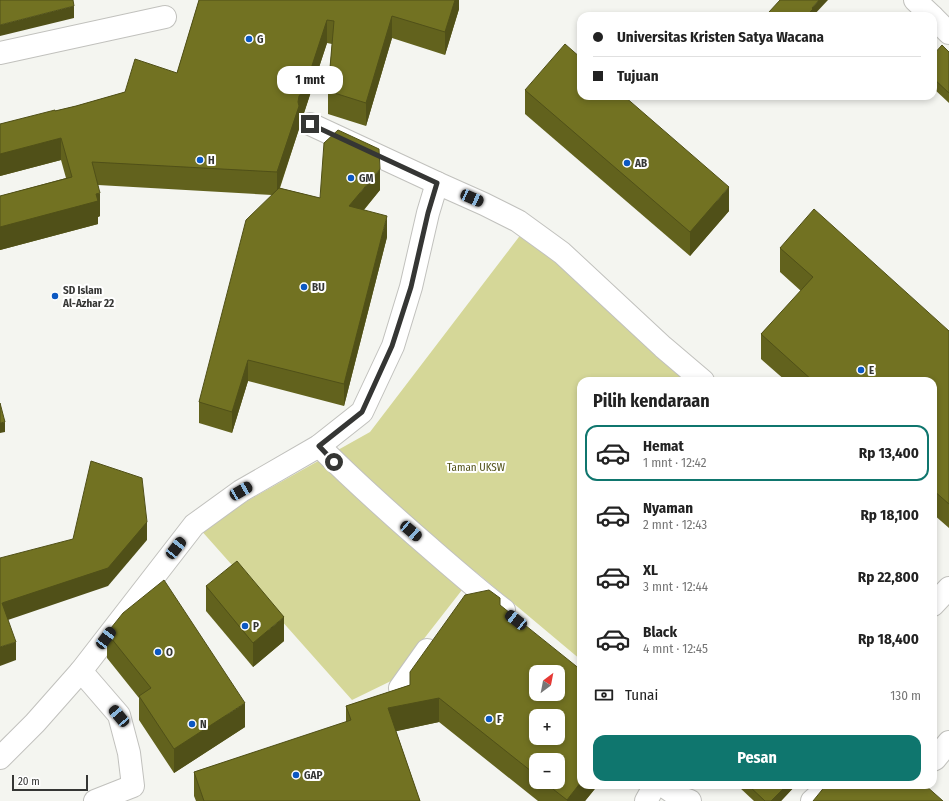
<!DOCTYPE html>
<html lang="id">
<meta charset="utf-8">
<style>
:root{--surface:#fff;--page:#f2f2f2;--text:#222;--muted:#767676;--line:#e0e0e0;--accent:#0f766e}
body{margin:0;font-family:"Fira Sans Condensed",sans-serif;background:var(--page);color:var(--text);height:100vh;display:flex;flex-direction:column;font-size:15px;white-space:nowrap}
*{box-sizing:border-box;margin:0}
p{font-size:13px;color:var(--muted)}
.icon{flex:none;width:22px;height:22px;fill:none;stroke:currentColor;stroke-width:2;stroke-linecap:round;stroke-linejoin:round}
.map{position:relative;flex:1;overflow:hidden}
.panel{position:absolute;left:577px;top:377px;width:360px;height:412px;display:flex;flex-direction:column;background:var(--surface);border-radius:12px;box-shadow:0 2px 6px #0003}
.panel>*{flex:none}
.guide{position:absolute;left:577px;top:12px;width:360px;height:88px;border-radius:12px;box-shadow:0 2px 6px #0003;display:grid;align-content:center;height:88px;padding:0 16px;background:var(--surface)}
.needle{width:26px;rotate:32deg}
.controls{position:absolute;left:529px;top:665px;display:grid;gap:8px}
.controls a{display:grid;place-items:center;width:36px;height:36px;border-radius:8px;background:var(--surface);box-shadow:0 2px 6px #0003;font-size:20px}
.scale{position:absolute;left:12px;bottom:10px;width:76px;box-sizing:border-box;padding-left:4px;border:2px solid #353634;border-top:0;font-size:11px;line-height:14px;white-space:nowrap;color:#353634;-webkit-text-stroke:3px #fff;paint-order:stroke}
.end{position:absolute;width:18px;height:18px;margin:-9px;border:5px solid #353634;background:#fff;box-shadow:0 0 0 2px #fff}
.from{border-radius:50%}
.bubble{position:absolute;height:28px;border-radius:12px;background:var(--surface);box-shadow:0 2px 6px #0003;font-size:13px;font-weight:700;line-height:28px;text-align:center}
.car{position:absolute;width:12px;height:24px;margin:-12px -6px;border-radius:5px;box-shadow:0 0 3px 1px #0007;background:linear-gradient(#222 24%,#8ab4d8 0 40%,#222 0 76%,#8ab4d8 0 86%,#222 0)}
.guide b{display:flex;align-items:center;gap:14px;height:38px;font-size:15px}
.guide b+b{border-top:1px solid var(--line)}
.guide i{width:10px;height:10px;background:var(--text)}
ul{padding:0;list-style:none}
li{display:flex;align-items:center;gap:12px;height:56px;margin:0 8px 6px;padding:0 8px;border:2px solid transparent;border-radius:12px}
li div{flex:1}
li b{display:block;font-size:15px}
li em{font-style:normal;font-weight:700}
li.selected{border-color:var(--accent)}
li>.icon{width:36px;height:36px;stroke-width:1.5}
h2{padding:0 16px;font-size:18px;line-height:48px}
.pay{display:flex;align-items:center;gap:10px;height:44px;padding:0 16px;font-size:15px}
.pay p{margin-inline-start:auto}
.primary-button{display:flex;gap:8px;margin-top:auto;padding:8px 16px}
.primary-button a{flex:1;height:46px;border-radius:12px;background:var(--accent);color:#fff;font-size:16px;font-weight:700;line-height:46px;text-align:center}
.map>svg:first-child{display:block}
.green{fill:#d5d798}
.lines{fill:none;stroke-linecap:round;stroke-linejoin:round}
.minor-casing{stroke:#c1c1bd;stroke-width:24}
.minor{stroke:#fff;stroke-width:22}
.wall{fill:#62621d;fill-rule:evenodd}
.shaded-wall{fill:#505018}
.building{fill:#727222;stroke:#505018;fill-rule:evenodd}
.route{stroke:#353634;stroke-width:5}
.poi-dot{fill:#0c58c2;stroke:#fff;stroke-width:1.5}
.labels{text-anchor:middle;dominant-baseline:central;stroke-width:4;stroke-linejoin:round;paint-order:stroke}
.poi-label{font-size:11px;font-weight:bold;fill:#353634;stroke:#fff;text-anchor:start}
.park-label{font-size:11px;fill:#54541b;stroke:#fff}
</style>
<div class="map">
<svg width="949" height="801" viewBox="0 0 949 801">
<rect width="100%" height="100%" fill="#f4f5f0"/>
<polygon class="green" points="525,229 691,381 581,381 581,660 476,572 391,681 352,700 199,528 370,432"/>
<g class="lines">
<g class="minor-casing">
<g id="minor">
<polyline points="915,0 932,16"/>
<polyline points="933,17 949,33"/>
<polyline points="0,53 165,17"/>
<polyline points="310,124 437,183"/>
<path d="M319,446C350,477 382,506 415,535C444,560 473,586 504,610"/>
<polyline points="933,605 949,588"/>
<polyline points="81,671 119,715 129,753 133,786 95,801"/>
<polyline points="400,688 427,650"/>
<polyline points="0,758 35,723 81,671 194,525 241,491 319,446 362,412 393,346 411,287 428,213 437,183 484,204 518,221 562,253 663,347 703,381"/>
<polyline points="933,760 935,759 949,742"/>
<polyline points="662,785 681,798 690,801"/>
<polyline points="646,801 655,785"/>
<polyline points="812,801 830,785"/>
</g>
</g>
<use href="#minor" class="minor"/>
</g>
<g class="wall">
<polygon points="199,0 459,0 459,9 445,55 392,38 366,126 328,114 328,91 332,44 327,43 304,113 299,119 299,129 280,188 320,198 380,190 364,210 387,237 344,406 248,381 232,433 199,423 199,402 272,195 98,185 100,216 98,217 98,224 0,250 0,196 66,178 61,160 0,176 0,124 76,106 125,92 177,73"/>
<polygon points="769,12 813,16 769,16"/>
<polygon points="949,52 949,103 933,88 933,55"/>
<polygon points="525,90 729,211 690,256 525,114"/>
<polygon points="780,248 949,331 949,528 933,514 933,381 786,381 761,359 761,334 801,291 780,272"/>
<polygon points="206,586 284,641 253,667 206,611"/>
<path d="M500,605L581,785H598L585,801H538L439,722L396,731L420,801H196L194,796V772L346,722V706L410,685V672ZM536,760L558,782H536Z"/>
<polygon points="107,633 245,727 174,773 139,720 139,698 107,658"/>
<polygon points="739,785 796,785 781,801 754,801 739,787"/>
</g>
<g class="shaded-wall">
<polygon points="455,0 459,0 459,9 445,55 445,32"/>
<polygon points="819,0 828,0 813,16 806,16 812,8"/>
<polygon points="74,6 74,18 0,36 0,25"/>
<polygon points="392,16 392,38 366,126 366,103"/>
<polygon points="327,20 327,43 304,113 299,119 299,129 277,195 277,172 298,102 299,96"/>
<polygon points="61,138 61,160 0,176 0,154"/>
<polygon points="380,169 380,190 349,227 349,206"/>
<polygon points="729,187 729,211 690,256 690,232"/>
<polygon points="100,193 100,216 98,217 98,224 0,250 0,227"/>
<polygon points="387,216 387,237 344,406 344,384"/>
<polygon points="248,360 248,381 232,433 232,412"/>
<polygon points="5,422 5,432 0,433 0,423"/>
<polygon points="147,522 147,540 108,586 2,622 2,603"/>
<polygon points="284,617 284,641 253,667 253,643"/>
<polygon points="16,642 16,660 0,666 0,647"/>
<polygon points="439,698 439,722 388,733 388,708"/>
<polygon points="245,703 245,727 174,773 174,749"/>
<polygon points="581,782 581,785 598,785 585,801 567,801 567,800"/>
<polygon points="787,785 796,785 781,801 771,801"/>
</g>
<g class="building">
<polygon points="0,0 73,0 74,6 0,25"/>
<polygon points="199,0 455,0 445,32 392,16 366,103 328,91 334,21 327,20 304,90 299,96 298,102 299,106 277,172 92,162 100,193 96,194 98,201 0,227 0,196 72,177 61,138 0,154 0,124 55,110 55,111 76,106 125,92 135,59 177,73"/>
<polygon points="780,0 819,0 812,8 813,9 806,16 774,16 769,12"/>
<polygon points="565,44 581,58 581,96 624,96 729,187 690,232 525,90"/>
<polygon points="942,45 949,52 949,93 933,78 933,55"/>
<polygon points="338,130 379,149 380,169 349,206 387,216 344,384 248,360 232,412 199,402 246,220 279,188 320,198 324,143"/>
<polygon points="814,209 949,331 949,504 933,490 933,381 813,381 761,334 813,277 780,248"/>
<polygon points="0,403 5,422 0,423"/>
<polygon points="91,461 142,478 147,522 108,568 2,603 16,642 0,647 0,558 73,539"/>
<polygon points="237,561 284,617 253,643 206,586"/>
<polygon points="164,580 245,703 174,749 139,696 151,688 107,633 123,613"/>
<path d="M489,590L500,598V605L581,670V782L567,800L544,782H558V760H536V775L439,698L388,708L420,801H204L194,772L351,720L346,706L410,685V672L465,595ZM536,672H558V694H536ZM536,716H558V738H536Z"/>
<polygon points="748,785 787,785 771,801 765,801"/>
<polygon points="826,785 925,785 943,801 813,801"/>
</g>
<g class="lines">
<polyline class="route" points="310,124 437,183 428,213 411,287 392,346 362,412 319,446 334,462"/>
</g>
<g class="poi-dot">
<circle cx="249" cy="39" r="4"/>
<circle cx="200" cy="160" r="4"/>
<circle cx="627" cy="163" r="4"/>
<circle cx="351" cy="178" r="4"/>
<circle cx="304" cy="287" r="4"/>
<circle cx="55" cy="296" r="4"/>
<circle cx="861" cy="370" r="4"/>
<circle cx="245" cy="626" r="4"/>
<circle cx="158" cy="652" r="4"/>
<circle cx="489" cy="719" r="4"/>
<circle cx="192" cy="724" r="4"/>
<circle cx="296" cy="775" r="4"/>
</g>
<g class="labels">
<g class="poi-label">
<text x="257" y="39">G</text>
<text x="208" y="160">H</text>
<text x="635" y="163">AB</text>
<text x="359" y="178">GM</text>
<text x="312" y="287">BU</text>
<text x="63" y="290">SD Islam<tspan x="63" dy="13">Al-Azhar 22</tspan></text>
<text x="869" y="370">E</text>
<text x="253" y="626">P</text>
<text x="166" y="652">O</text>
<text x="497" y="719">F</text>
<text x="200" y="724">N</text>
<text x="304" y="775">GAP</text>
</g>
<g class="park-label">
<text x="476" y="467">Taman UKSW</text>
</g>
</g>
</svg>
<div class="controls">
<a><svg class="needle" viewBox="-14 -14 28 28"><path d="M0-13l5 13h-10z" fill="#e53935"/><path d="M0 13l5-13h-10z" fill="#767676"/></svg></a>
<a>+</a>
<a>−</a>
</div>
<div class="scale">20 m</div>
<i class="end from" style="left:334px;top:462px"></i>
<i class="end" style="left:310px;top:124px"></i>
<div class="bubble" style="left:277px;top:66px;width:66px">1 mnt</div>
<i class="car" style="left:472px;top:198px;rotate:114deg"></i>
<i class="car" style="left:241px;top:491px;rotate:60deg"></i>
<i class="car" style="left:411px;top:531px;rotate:131deg"></i>
<i class="car" style="left:176px;top:548px;rotate:38deg"></i>
<i class="car" style="left:516px;top:620px;rotate:308deg"></i>
<i class="car" style="left:106px;top:638px;rotate:37deg"></i>
<i class="car" style="left:119px;top:716px;rotate:320deg"></i>
<div class="guide">
<b><i class="from"></i>Universitas Kristen Satya Wacana</b>
<b><i></i>Tujuan</b>
</div>
<section class="panel">
<h2>Pilih kendaraan</h2>
<ul>
<li class="selected"><svg class="icon" aria-label="car" viewBox="0 0 24 24"><path d="M5 17H2v-5l4-1 3-4h7l3 4 3 1v5h-3M9 17h6M6 11h13"/><circle cx="7" cy="17" r="2"/><circle cx="17" cy="17" r="2"/></svg><div><b>Hemat</b><p>1 mnt · 12:42</p></div><em>Rp 13,400</em></li>
<li><svg class="icon" aria-label="car" viewBox="0 0 24 24"><path d="M5 17H2v-5l4-1 3-4h7l3 4 3 1v5h-3M9 17h6M6 11h13"/><circle cx="7" cy="17" r="2"/><circle cx="17" cy="17" r="2"/></svg><div><b>Nyaman</b><p>2 mnt · 12:43</p></div><em>Rp 18,100</em></li>
<li><svg class="icon" aria-label="car" viewBox="0 0 24 24"><path d="M5 17H2v-5l4-1 3-4h7l3 4 3 1v5h-3M9 17h6M6 11h13"/><circle cx="7" cy="17" r="2"/><circle cx="17" cy="17" r="2"/></svg><div><b>XL</b><p>3 mnt · 12:44</p></div><em>Rp 22,800</em></li>
<li><svg class="icon" aria-label="car" viewBox="0 0 24 24"><path d="M5 17H2v-5l4-1 3-4h7l3 4 3 1v5h-3M9 17h6M6 11h13"/><circle cx="7" cy="17" r="2"/><circle cx="17" cy="17" r="2"/></svg><div><b>Black</b><p>4 mnt · 12:45</p></div><em>Rp 18,400</em></li>
</ul>
<div class="pay"><svg class="icon" aria-label="cash" viewBox="0 0 24 24"><path d="M3 7h18v10H3z"/><circle cx="12" cy="12" r="2"/></svg>Tunai<p>130 m</p></div>
<div class="primary-button"><a>Pesan</a></div>
</section>
</div>
